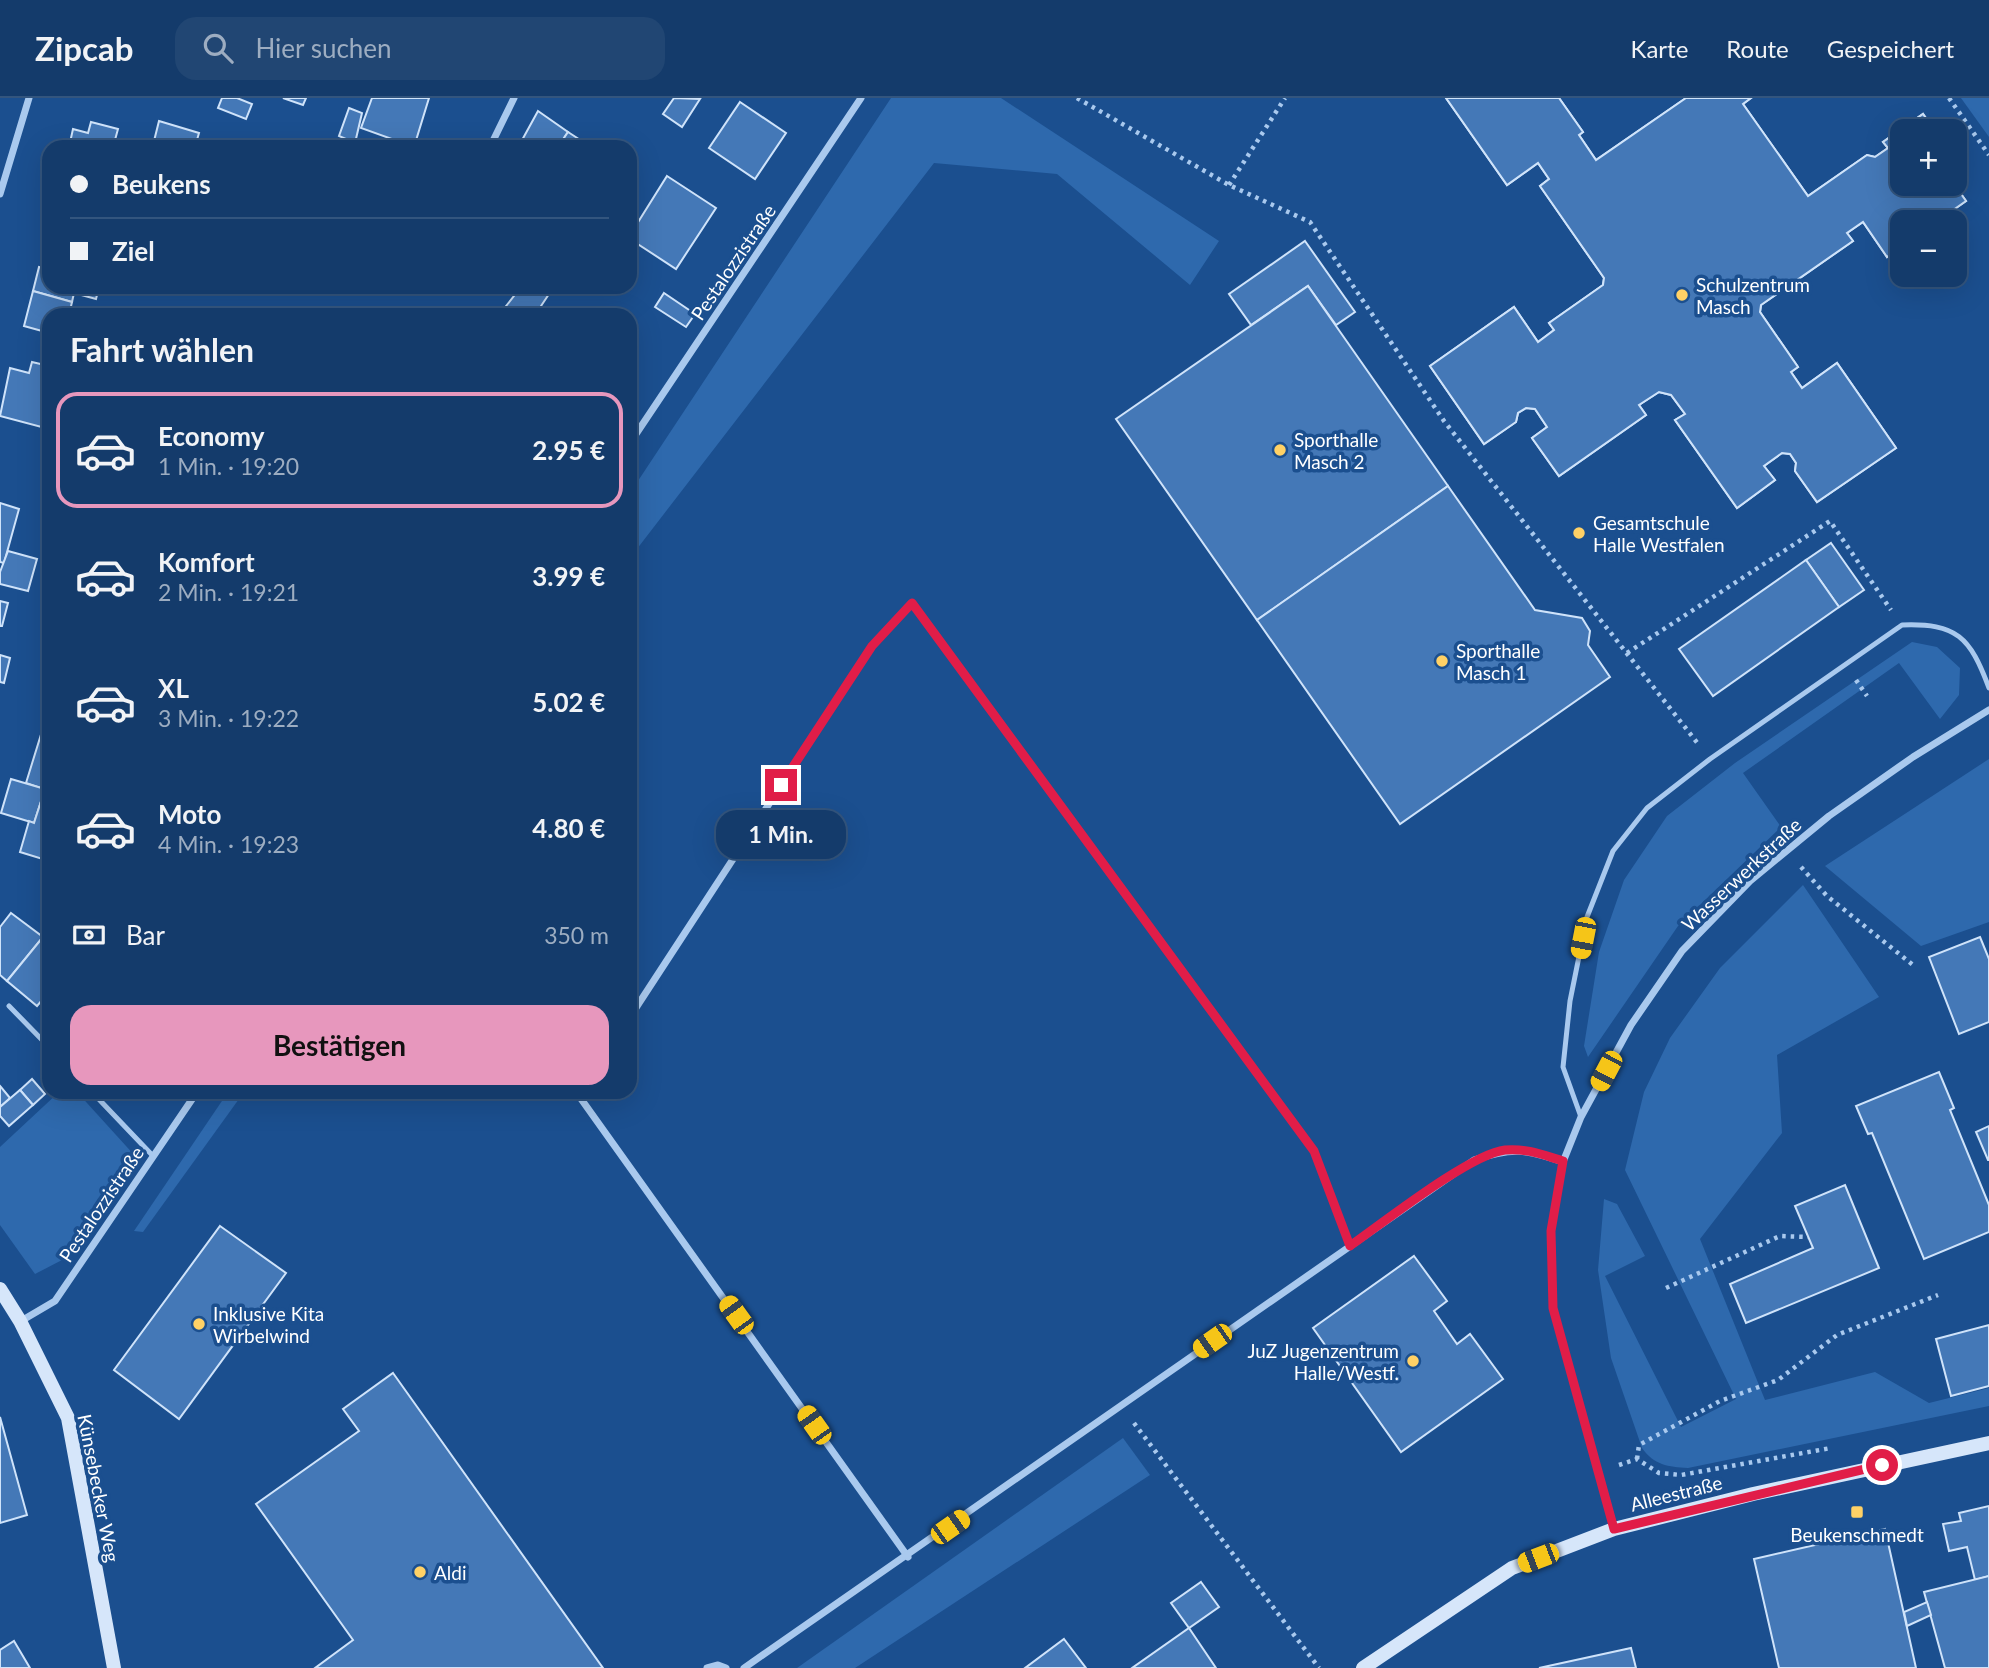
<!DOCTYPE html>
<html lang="de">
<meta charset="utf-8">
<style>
:root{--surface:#143b6b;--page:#214673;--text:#f1f3f6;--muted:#9dadc1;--line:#33557e;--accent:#e797bd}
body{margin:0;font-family:Lato,sans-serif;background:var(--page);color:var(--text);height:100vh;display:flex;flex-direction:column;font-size:26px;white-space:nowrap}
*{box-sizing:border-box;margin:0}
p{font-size:23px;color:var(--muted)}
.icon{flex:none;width:38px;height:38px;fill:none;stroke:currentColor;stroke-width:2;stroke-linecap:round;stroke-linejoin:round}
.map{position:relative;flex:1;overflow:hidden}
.panel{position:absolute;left:42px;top:210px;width:595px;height:791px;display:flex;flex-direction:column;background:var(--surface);border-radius:21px;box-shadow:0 7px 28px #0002,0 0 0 2px var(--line)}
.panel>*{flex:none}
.guide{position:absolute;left:42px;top:42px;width:595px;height:154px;border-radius:21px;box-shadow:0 7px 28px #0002,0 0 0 2px var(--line);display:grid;align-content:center;height:154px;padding:0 28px;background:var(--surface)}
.tools{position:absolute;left:1890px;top:21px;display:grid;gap:14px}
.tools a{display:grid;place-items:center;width:77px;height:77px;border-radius:14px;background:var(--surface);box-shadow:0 7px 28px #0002,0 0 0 2px var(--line);font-size:35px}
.end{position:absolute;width:32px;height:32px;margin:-16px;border:9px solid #e11d48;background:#fff;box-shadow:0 0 0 4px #fff}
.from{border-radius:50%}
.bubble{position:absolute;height:49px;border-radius:21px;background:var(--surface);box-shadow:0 7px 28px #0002,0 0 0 2px var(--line);font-size:23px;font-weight:700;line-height:49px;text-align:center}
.car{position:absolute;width:21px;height:42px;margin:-21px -10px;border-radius:9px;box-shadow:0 0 5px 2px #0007;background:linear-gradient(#f5c518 24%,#345 0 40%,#f5c518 0 76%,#345 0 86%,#f5c518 0)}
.guide b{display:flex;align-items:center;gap:24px;height:66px;font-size:26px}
.guide b+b{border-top:2px solid var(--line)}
.guide i{width:18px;height:18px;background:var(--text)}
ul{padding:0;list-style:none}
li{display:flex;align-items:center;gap:21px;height:116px;margin:0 14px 10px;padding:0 14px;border:4px solid transparent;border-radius:21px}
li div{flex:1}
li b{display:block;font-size:26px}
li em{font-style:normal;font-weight:700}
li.active{border-color:var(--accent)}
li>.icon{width:63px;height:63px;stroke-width:1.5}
h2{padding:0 28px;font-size:32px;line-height:84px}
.pay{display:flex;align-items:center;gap:18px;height:77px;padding:0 28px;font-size:26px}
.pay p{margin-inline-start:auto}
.action{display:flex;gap:14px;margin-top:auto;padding:14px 28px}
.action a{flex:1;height:80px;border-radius:21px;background:var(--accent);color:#111;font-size:28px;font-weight:700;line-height:80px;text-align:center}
header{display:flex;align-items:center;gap:42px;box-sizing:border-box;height:98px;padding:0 35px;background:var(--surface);border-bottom:2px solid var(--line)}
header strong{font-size:33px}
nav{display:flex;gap:38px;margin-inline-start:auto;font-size:24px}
.search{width:490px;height:63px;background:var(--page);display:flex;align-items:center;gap:18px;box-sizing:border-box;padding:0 24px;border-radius:21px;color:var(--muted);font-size:26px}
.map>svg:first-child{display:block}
.green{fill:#2e69ad}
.building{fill:#4478b7;stroke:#cfe3fa;stroke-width:2}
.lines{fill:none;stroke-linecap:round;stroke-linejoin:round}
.path{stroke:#a9c9ee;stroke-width:4.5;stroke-dasharray:3.5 5;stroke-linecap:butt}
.lane{stroke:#a9c9ee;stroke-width:5}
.street{stroke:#a9c9ee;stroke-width:7}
.secondary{stroke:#d6e6fa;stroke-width:14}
.route{stroke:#e11d48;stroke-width:9}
.poi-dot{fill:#ffd166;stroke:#1b4f8f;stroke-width:2.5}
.labels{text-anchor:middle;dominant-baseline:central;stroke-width:7;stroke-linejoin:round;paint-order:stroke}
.street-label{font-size:19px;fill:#fff;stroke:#1b4f8f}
.poi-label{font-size:19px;fill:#fff;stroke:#1b4f8f;text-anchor:start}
</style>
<header>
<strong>Zipcab</strong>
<div class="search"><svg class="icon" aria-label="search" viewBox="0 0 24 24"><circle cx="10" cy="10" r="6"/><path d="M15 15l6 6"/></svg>Hier suchen</div>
<nav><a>Karte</a><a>Route</a><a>Gespeichert</a></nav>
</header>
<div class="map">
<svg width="1989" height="1570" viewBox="0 0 1989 1570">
<rect width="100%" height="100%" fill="#1b4f8f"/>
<g class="green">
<polygon points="891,0 1001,0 1219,143 1190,187 1057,76 934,65 630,460 630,395"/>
<polygon points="1961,0 1989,0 1989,39"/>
<polygon points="1912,544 1937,549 1960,570 1959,597 1940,621 1899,565 1743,675 1781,729 1678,828 1588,959 1584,948 1599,854 1624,782 1667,718 1735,665"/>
<polygon points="1989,661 1989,824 1921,848 1825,768"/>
<path d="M1803,787L1879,899L1777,957L1782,1035L1700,1141L1765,1302L1875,1274L1929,1305L1989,1290V1308L1688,1370C1668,1369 1654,1367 1642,1350L1611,1260L1598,1172L1604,1101L1617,1106L1645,1158L1605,1178L1681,1329L1736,1301L1625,1072L1644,994L1670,940L1720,870Z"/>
<polygon points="59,994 77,994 136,1059 64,1161 35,1176 0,1127 0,1049"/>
<polygon points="228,994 244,994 143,1134 134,1133"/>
<polygon points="1123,1340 1150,1377 855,1570 797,1570"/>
</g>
<g class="building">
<polygon points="222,0 237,0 252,6 246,21 218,10"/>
<polygon points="283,0 306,0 303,7"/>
<polygon points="372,0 429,0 414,49 361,30"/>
<polygon points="674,0 700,1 682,29 663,16"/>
<polygon points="1446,0 1559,0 1583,34 1579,37 1596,62 1686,0 1751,0 1743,6 1808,98 1867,57 1875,59 1888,50 1883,44 1923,16 1935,33 1902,33 1902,86 1954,86 1966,103 1936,124 1902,124 1902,148 1887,159 1863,124 1847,135 1853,143 1761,207 1760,214 1798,269 1791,274 1802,290 1837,265 1896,350 1817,404 1795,373 1796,365 1790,356 1782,355 1764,368 1775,382 1737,410 1675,322 1685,316 1671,297 1659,294 1639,307 1646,317 1559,378 1532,340 1547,329 1535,311 1526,310 1518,315 1516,324 1484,346 1430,268 1514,209 1538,244 1554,232 1549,225 1603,187 1604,180 1540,88 1549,81 1538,65 1507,87"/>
<polygon points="1446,0 1559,0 1583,34 1579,37 1596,62 1686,0 1751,0 1743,6 1808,98 1867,57 1875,59 1888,50 1883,44 1923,16 1935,33 1902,33 1902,86 1954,86 1966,103 1936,124 1902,124 1902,148 1887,159 1863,124 1847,135 1853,143 1761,207 1760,214 1798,269 1791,274 1802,290 1837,265 1896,350 1817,404 1795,373 1796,365 1790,356 1782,355 1764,368 1775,382 1737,410 1675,322 1685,316 1671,297 1659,294 1639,307 1646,317 1559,378 1532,340 1547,329 1535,311 1526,310 1518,315 1516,324 1484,346 1430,268 1514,209 1538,244 1554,232 1549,225 1603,187 1604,180 1540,88 1549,81 1538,65 1507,87"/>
<polygon points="740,4 786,35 755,81 709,50"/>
<polygon points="349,10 362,15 355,45 339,38"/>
<polygon points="538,13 568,34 558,49 528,49 521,44"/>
<polygon points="159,23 199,35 195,49 153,47"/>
<polygon points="91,24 118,31 115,42 123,45 122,49 69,49 73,31 88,35"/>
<polygon points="568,34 591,49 558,49"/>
<polygon points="667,78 716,110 676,171 630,141 630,137"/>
<polygon points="1305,143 1355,214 1336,227 1308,188 1251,227 1229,196"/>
<polygon points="49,165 49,189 99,189 96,201 74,195 72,204 33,193 39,169 47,171"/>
<polygon points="1308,188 1448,388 1257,522 1116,321"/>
<polygon points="521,189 546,189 551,193 535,217 499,217"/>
<polygon points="33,193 72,204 69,217 49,217 49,235 24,228"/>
<polygon points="664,195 695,216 686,229 655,209"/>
<polygon points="32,264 49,268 49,331 0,318 10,270 29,275"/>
<polygon points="1448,388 1535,512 1582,520 1590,533 1588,547 1610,579 1400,726 1257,522"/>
<polygon points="0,405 19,411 4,465 0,464"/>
<polygon points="1831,445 1864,492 1839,509 1806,462"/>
<polygon points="8,453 37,461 28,493 0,486 0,474"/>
<polygon points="1806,462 1839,509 1713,598 1679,551"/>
<polygon points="0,503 8,505 2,528 0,528"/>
<polygon points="0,557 10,560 4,585 0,584"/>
<polygon points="43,630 49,632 49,693 26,685"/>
<polygon points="11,681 45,691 34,725 1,715"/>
<polygon points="45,691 49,693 49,763 20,754 29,723 34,725"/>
<polygon points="11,815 43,839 7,883 0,877 0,829"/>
<polygon points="43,839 49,844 49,894 37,908 7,883"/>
<polygon points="1980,839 1989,861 1989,924 1959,936 1929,859"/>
<polygon points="1939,974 1954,1010 1950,1012 1989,1107 1989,1134 1924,1161 1872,1035 1868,1036 1856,1008"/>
<polygon points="32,981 45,996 33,1007 20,992"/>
<polygon points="0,988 10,1000 0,1009"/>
<polygon points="20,992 33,1007 9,1028 0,1018 0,1009"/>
<polygon points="1989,1028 1989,1062 1988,1062 1976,1034"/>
<polygon points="1845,1087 1879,1170 1746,1225 1730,1186 1813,1150 1795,1108"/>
<polygon points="220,1128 286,1175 179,1321 114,1272"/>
<polygon points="1414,1158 1447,1203 1434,1213 1457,1246 1470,1236 1503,1281 1401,1354 1313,1230"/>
<polygon points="1989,1227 1989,1288 1951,1298 1936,1241"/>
<polygon points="393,1275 603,1570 315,1570 353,1542 256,1406 359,1333 343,1311"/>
<polygon points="0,1319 27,1417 0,1425"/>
<polygon points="1989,1408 1989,1478 1975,1482 1967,1449 1949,1453 1943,1426 1961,1423 1959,1415"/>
<polygon points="1885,1431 1916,1570 1779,1570 1754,1461"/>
<polygon points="1989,1478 1989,1570 1945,1570 1924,1494"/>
<polygon points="1201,1484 1219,1509 1189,1530 1171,1505"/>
<polygon points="1927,1504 1931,1517 1907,1528 1904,1514"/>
<polygon points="1189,1530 1216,1570 1132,1570"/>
<polygon points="1064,1541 1086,1570 1025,1570"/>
<polygon points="14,1543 30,1570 0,1570 0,1552"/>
<polygon points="1631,1550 1636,1570 1539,1570"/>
</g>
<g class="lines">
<g class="path">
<polyline points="1077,0 1229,87 1310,124 1444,323 1699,647"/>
<polyline points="1949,0 1989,57"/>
<polyline points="1229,87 1285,0"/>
<polyline points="1627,555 1830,423 1891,512"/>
<polyline points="1856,582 1867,598"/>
<polyline points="1801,769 1827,798 1913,867"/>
<polyline points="1666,1190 1780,1138 1808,1139"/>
<polyline points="1134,1325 1319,1570"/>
<polyline points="1637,1361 1639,1347 1720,1303 1778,1282 1837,1237 1938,1197"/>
<polyline points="1619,1367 1637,1361 1659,1375 1681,1377 1831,1350"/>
</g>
<g class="lane">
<polyline points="9,908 49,949"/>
<polyline points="92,994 153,1058"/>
<path d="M1581,1019L1563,969L1570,903L1587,819L1613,753L1647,710L1710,661L1902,527C1957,525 1970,539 1989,590"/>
</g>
<g class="street">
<polyline points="490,49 514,0"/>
<polyline points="0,96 29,0"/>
<polyline points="630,345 861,0"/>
<polyline points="630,919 872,548 912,505 1314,1053 1350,1148"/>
<polyline points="581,994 579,998 908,1459"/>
<polyline points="21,1223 55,1203 197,994"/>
<polyline points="1614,1430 1553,1210 1551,1133 1563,1064 1581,1019 1631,927 1682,853 1750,783 1829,718 1913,659 1989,612"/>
<polyline points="707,1570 718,1567 726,1570"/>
<path d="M744,1570L1474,1062C1512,1049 1526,1051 1563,1064"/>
</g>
<g class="secondary">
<polyline points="0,1191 20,1223 68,1320 114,1570"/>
<polyline points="1363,1570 1512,1470 1614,1431 1753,1396 1989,1345"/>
</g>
</g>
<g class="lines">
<path class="route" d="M781,687L872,548L912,505L1314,1053L1350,1148C1383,1125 1470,1056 1505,1052C1527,1050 1543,1057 1563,1063L1551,1133L1553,1210L1614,1431L1882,1367"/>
</g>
<g class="poi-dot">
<circle cx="1682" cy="197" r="7"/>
<circle cx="1280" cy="352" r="7"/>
<circle cx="1579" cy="435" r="7"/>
<circle cx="1442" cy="563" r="7"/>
<circle cx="199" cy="1226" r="7"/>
<circle cx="1413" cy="1263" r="7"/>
<rect x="1850" y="1407" width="14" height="14" rx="3.5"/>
<circle cx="420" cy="1474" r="7"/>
</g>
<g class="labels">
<g class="street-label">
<text transform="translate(733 164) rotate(-56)">Pestalozzistraße</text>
<text transform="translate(1741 776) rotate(-43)">Wasserwerkstraße</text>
<text transform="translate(101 1106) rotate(-56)">Pestalozzistraße</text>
<text transform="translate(99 1390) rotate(79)">Künsebecker Weg</text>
<text transform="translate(1676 1395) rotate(-14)">Alleestraße</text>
</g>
<g class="poi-label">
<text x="1696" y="186">Schulzentrum<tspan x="1696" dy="22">Masch</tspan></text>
<text x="1294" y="341">Sporthalle<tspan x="1294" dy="22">Masch 2</tspan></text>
<text x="1593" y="424">Gesamtschule<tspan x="1593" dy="22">Halle Westfalen</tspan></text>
<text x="1456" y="552">Sporthalle<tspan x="1456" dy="22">Masch 1</tspan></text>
<text x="213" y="1215">Inklusive Kita<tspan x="213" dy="22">Wirbelwind</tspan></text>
<text x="1399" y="1252" text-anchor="end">JuZ Jugenzentrum<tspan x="1399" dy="22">Halle/Westf.</tspan></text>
<text x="1857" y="1436" text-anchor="middle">Beukenschmedt</text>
<text x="434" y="1474">Aldi</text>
</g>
</g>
</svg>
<div class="tools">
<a>+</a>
<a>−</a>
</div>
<i class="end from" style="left:1882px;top:1367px"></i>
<i class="end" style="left:781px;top:687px"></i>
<div class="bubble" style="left:716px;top:712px;width:130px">1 Min.</div>
<i class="car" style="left:1583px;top:840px;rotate:191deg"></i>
<i class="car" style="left:1606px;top:973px;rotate:208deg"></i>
<i class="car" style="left:736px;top:1217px;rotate:324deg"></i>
<i class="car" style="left:1212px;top:1243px;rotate:235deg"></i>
<i class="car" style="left:814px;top:1327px;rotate:325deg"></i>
<i class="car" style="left:950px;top:1429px;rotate:55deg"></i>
<i class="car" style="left:1538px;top:1460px;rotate:249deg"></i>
<div class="guide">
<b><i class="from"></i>Beukens</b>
<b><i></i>Ziel</b>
</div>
<section class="panel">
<h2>Fahrt wählen</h2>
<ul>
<li class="active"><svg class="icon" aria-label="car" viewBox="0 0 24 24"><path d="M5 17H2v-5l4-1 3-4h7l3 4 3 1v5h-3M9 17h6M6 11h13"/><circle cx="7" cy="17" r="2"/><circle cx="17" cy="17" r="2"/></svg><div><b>Economy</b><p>1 Min. · 19:20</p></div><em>2.95 €</em></li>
<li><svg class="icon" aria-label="car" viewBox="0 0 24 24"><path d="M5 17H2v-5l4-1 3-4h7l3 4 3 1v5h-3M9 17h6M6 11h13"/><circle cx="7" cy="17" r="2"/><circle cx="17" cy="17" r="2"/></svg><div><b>Komfort</b><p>2 Min. · 19:21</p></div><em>3.99 €</em></li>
<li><svg class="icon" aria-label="car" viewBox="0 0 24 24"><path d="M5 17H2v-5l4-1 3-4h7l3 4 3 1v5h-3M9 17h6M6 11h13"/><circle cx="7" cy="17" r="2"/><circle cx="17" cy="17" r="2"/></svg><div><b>XL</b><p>3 Min. · 19:22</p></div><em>5.02 €</em></li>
<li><svg class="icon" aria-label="car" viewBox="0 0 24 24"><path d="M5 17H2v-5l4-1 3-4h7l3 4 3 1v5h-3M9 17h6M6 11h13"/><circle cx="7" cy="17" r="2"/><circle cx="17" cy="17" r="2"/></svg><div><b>Moto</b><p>4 Min. · 19:23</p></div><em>4.80 €</em></li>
</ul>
<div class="pay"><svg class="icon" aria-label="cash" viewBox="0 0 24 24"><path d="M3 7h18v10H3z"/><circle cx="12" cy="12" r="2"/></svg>Bar<p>350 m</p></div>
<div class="action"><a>Bestätigen</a></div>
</section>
</div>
